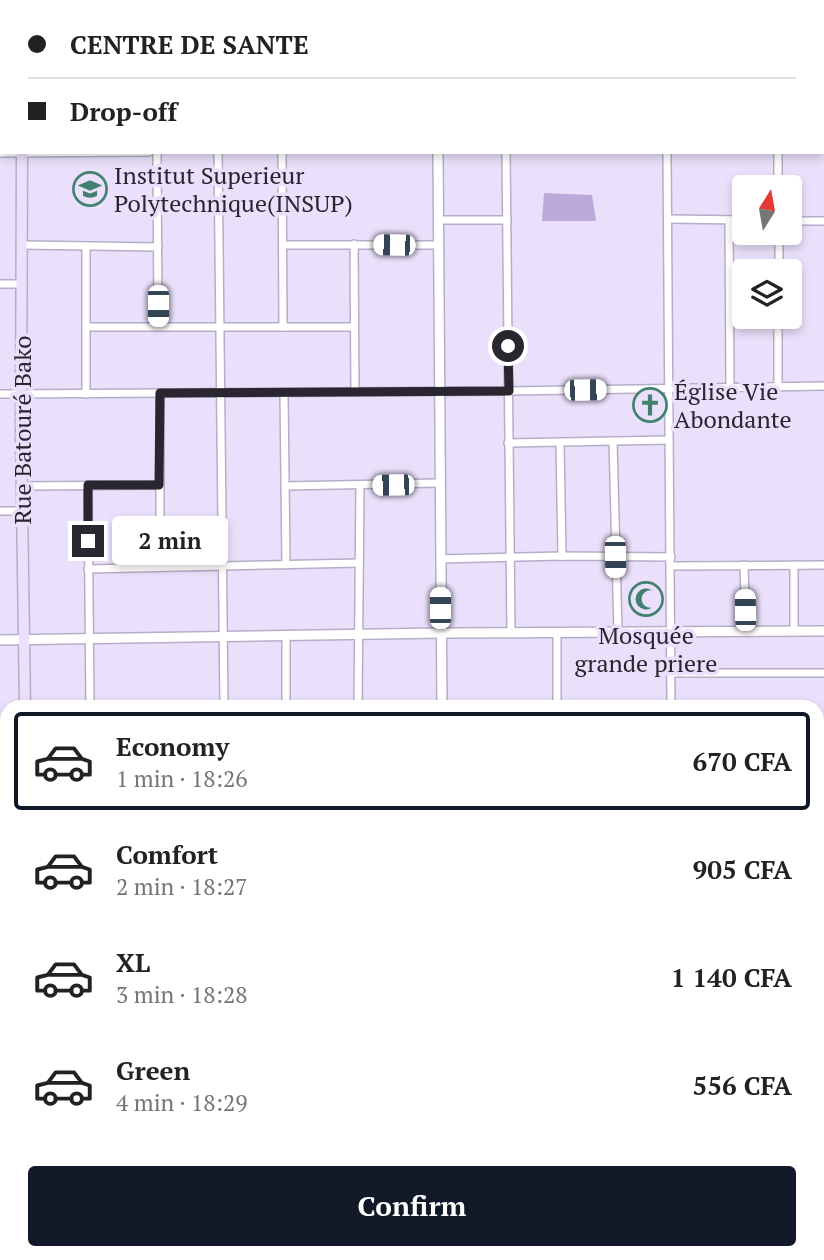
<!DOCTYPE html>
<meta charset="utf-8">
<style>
:root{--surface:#fff;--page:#f2f2f2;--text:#222;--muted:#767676;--line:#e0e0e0;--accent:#111827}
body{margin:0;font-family:"PT Serif",serif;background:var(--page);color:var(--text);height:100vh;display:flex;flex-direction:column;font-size:26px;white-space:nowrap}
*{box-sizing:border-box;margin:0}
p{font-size:23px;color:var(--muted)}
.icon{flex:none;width:38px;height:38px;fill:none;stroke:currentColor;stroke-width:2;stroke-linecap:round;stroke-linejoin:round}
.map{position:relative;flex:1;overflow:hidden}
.drawer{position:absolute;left:0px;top:700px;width:824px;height:560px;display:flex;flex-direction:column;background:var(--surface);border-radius:21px 21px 0 0;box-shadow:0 4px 10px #0003}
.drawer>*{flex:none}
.top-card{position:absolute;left:0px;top:0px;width:824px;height:154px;box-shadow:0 4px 10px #0003;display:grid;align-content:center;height:154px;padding:0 28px;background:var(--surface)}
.needle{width:46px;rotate:11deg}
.controls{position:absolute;left:732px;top:175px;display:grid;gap:14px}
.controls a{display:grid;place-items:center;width:70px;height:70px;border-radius:7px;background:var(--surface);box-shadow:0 4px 10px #0003;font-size:35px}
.end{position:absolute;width:32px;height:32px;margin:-16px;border:9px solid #2a2630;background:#fff;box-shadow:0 0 0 4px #fff}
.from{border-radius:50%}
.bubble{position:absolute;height:49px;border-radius:7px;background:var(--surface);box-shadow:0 4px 10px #0003;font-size:23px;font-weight:700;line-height:49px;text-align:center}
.car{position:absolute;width:21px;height:42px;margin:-21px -10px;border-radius:9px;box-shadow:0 0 5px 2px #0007;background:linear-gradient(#fff 24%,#345 0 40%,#fff 0 76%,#345 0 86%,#fff 0)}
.top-card b{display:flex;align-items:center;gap:24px;height:66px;font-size:26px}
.top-card b+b{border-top:2px solid var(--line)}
.top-card i{width:18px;height:18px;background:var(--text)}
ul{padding:12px 0 0;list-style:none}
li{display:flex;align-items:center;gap:21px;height:98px;margin:0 14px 10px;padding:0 14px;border:4px solid transparent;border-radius:7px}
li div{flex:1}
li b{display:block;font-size:26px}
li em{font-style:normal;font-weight:700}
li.active{border-color:var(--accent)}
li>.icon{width:63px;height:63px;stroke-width:1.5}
.button{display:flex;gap:14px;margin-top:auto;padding:14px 28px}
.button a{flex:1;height:80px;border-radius:7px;background:var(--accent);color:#fff;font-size:28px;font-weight:700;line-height:80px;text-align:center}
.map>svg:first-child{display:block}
.green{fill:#bca9d9}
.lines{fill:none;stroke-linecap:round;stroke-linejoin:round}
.minor-casing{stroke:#b7adc7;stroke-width:10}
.tertiary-casing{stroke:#b7adc7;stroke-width:12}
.secondary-casing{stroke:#b7adc7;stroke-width:13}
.minor{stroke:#fff;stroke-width:7}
.tertiary{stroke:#fff;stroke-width:9}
.secondary{stroke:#ece0fd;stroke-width:10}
.route{stroke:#2a2630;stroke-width:9}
.labels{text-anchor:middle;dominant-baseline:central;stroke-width:7;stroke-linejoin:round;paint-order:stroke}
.poi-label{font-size:24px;fill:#2a2630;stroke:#eae0fb;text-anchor:start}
.street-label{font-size:24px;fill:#2a2630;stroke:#eae0fb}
</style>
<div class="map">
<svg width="824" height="1260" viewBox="0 0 824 1260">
<rect width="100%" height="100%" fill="#eae0fb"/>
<polygon class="green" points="544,193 592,195 596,221 542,221"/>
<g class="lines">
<g class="minor-casing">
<g id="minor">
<polyline points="506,0 506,2"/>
<polyline points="571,0 571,2"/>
<polyline points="734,0 764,0"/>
<polyline points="666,2 666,0"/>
<polyline points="822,71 824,71"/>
<polyline points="822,146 824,146"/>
<polyline points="157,152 158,326"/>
<polyline points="218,152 224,707"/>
<polyline points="282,152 283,327"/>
<polyline points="506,152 511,633"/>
<polyline points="667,152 671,707"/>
<polyline points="778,152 778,187"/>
<polyline points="0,153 149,152"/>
<polyline points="668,219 744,220"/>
<polyline points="439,220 507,220"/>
<polyline points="729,220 730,386"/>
<polyline points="789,221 824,221"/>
<polyline points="354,244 355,392"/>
<polyline points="23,245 158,247"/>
<polyline points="283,245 438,245"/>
<polyline points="779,271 779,233"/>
<polyline points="0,284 23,284"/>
<polyline points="86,327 353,327"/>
<polyline points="778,387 778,317"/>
<polyline points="160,393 160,567"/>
<polyline points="284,393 286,565"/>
<polyline points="0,394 509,391 824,386"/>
<polyline points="86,394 86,246"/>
<polyline points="613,441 618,632"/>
<polyline points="560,442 562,556"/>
<polyline points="508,443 669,440"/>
<polyline points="88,485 90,707"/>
<polyline points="22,486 159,485"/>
<polyline points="285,486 439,483"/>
<polyline points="0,511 22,511"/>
<polyline points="440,559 562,556 671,557"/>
<polyline points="744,565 746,632"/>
<polyline points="671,566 824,565"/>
<polyline points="88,569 359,563"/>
<polyline points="794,631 794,565"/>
<polyline points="557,632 557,707"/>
<polyline points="671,673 824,673"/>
<polyline points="25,707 90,705"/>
<polyline points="286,707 286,635"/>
<polyline points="358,707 360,485"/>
<polyline points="817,813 824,813"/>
<polyline points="817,880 824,880"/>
<polyline points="0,885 7,885"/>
<polyline points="0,960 7,960"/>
<polyline points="0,1031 7,1031"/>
<polyline points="817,1043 824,1043"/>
<polyline points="817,1095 824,1095"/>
<polyline points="817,1239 824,1239"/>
<polyline points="93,1253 93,1260"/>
<polyline points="230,1253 230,1260"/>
<polyline points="363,1253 363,1260"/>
<polyline points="559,1253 559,1260"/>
<polyline points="618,1253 618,1260"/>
<polyline points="674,1253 674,1260"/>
<polyline points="781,1253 781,1260"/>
<polyline points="151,1260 151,1253"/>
</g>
</g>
<g class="tertiary-casing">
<g id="tertiary">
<polyline points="440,0 440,2"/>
<polyline points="438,152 442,707"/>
<polyline points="0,640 440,633 824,631"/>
<polyline points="817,1157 824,1157"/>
<polyline points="0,1164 7,1164"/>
<polyline points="817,1166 824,1166"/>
<polyline points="446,1253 447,1260"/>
</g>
</g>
<g class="secondary-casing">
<g id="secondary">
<polyline points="21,0 21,2"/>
<polyline points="22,152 21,434 25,707"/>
<polyline points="29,1253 29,1260"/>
</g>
</g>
<use href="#minor" class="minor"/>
<use href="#tertiary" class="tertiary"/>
<use href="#secondary" class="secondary"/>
</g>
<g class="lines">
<polyline class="route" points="88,541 88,485 159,485 160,393 509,391 508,346"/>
</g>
<defs>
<g id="university-ring" transform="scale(1.75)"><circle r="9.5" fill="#eae0fb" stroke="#42816f" stroke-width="1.5"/><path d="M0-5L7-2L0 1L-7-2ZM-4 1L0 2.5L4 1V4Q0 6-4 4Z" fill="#42816f"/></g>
<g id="church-ring" transform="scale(1.75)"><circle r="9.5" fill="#eae0fb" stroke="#42816f" stroke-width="1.5"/><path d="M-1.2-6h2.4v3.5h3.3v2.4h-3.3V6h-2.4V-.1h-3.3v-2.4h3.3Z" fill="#42816f"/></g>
<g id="mosque-ring" transform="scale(1.75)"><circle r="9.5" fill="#eae0fb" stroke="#42816f" stroke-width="1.5"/><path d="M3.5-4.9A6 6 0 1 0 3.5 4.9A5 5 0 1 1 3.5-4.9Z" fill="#42816f"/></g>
</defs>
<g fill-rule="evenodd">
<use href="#university-ring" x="90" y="189"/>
<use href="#church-ring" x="650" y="405"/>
<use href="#mosque-ring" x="646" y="599"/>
</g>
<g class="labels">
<g class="poi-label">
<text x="114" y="175">Institut Superieur<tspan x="114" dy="28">Polytechnique(INSUP)</tspan></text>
<text x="674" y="391">Église Vie<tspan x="674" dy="28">Abondante</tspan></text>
<text x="646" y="635" text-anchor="middle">Mosquée<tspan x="646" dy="28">grande priere</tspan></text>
</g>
<g class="street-label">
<text transform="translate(22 430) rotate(-90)">Rue Batouré Bako</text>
</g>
</g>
</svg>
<div class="controls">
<a><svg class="needle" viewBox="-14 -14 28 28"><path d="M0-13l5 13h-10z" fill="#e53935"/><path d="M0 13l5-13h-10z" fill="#767676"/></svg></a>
<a><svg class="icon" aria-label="layers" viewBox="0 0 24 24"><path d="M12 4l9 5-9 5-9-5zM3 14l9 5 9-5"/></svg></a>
</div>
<i class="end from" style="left:508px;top:346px"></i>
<i class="end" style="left:88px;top:541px"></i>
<div class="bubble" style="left:112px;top:516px;width:116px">2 min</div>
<i class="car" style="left:394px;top:245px;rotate:271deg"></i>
<i class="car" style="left:158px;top:306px;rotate:180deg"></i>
<i class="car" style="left:585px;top:390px;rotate:89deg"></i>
<i class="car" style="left:393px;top:485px;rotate:269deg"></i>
<i class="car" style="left:615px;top:557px;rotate:179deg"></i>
<i class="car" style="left:440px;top:608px;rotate:0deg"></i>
<i class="car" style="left:745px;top:610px;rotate:359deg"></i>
<div class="top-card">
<b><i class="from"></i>CENTRE DE SANTE</b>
<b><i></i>Drop-off</b>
</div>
<section class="drawer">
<ul>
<li class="active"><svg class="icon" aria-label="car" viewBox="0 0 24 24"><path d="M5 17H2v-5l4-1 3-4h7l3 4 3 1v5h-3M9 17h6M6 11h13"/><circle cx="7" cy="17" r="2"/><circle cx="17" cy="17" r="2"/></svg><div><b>Economy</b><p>1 min · 18:26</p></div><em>670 CFA</em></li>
<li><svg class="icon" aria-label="car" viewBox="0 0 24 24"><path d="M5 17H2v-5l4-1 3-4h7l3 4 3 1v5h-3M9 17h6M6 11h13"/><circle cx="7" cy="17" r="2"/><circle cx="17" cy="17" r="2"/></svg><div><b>Comfort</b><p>2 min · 18:27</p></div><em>905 CFA</em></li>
<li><svg class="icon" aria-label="car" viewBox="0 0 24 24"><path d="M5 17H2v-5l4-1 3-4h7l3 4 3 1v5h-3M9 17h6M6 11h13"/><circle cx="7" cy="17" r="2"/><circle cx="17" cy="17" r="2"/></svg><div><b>XL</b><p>3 min · 18:28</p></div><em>1 140 CFA</em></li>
<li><svg class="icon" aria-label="car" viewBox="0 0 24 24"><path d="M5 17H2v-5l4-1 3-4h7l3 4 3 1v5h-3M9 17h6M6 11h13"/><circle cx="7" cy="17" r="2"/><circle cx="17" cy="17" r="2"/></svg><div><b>Green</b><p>4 min · 18:29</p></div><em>556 CFA</em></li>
</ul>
<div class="button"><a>Confirm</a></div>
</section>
</div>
